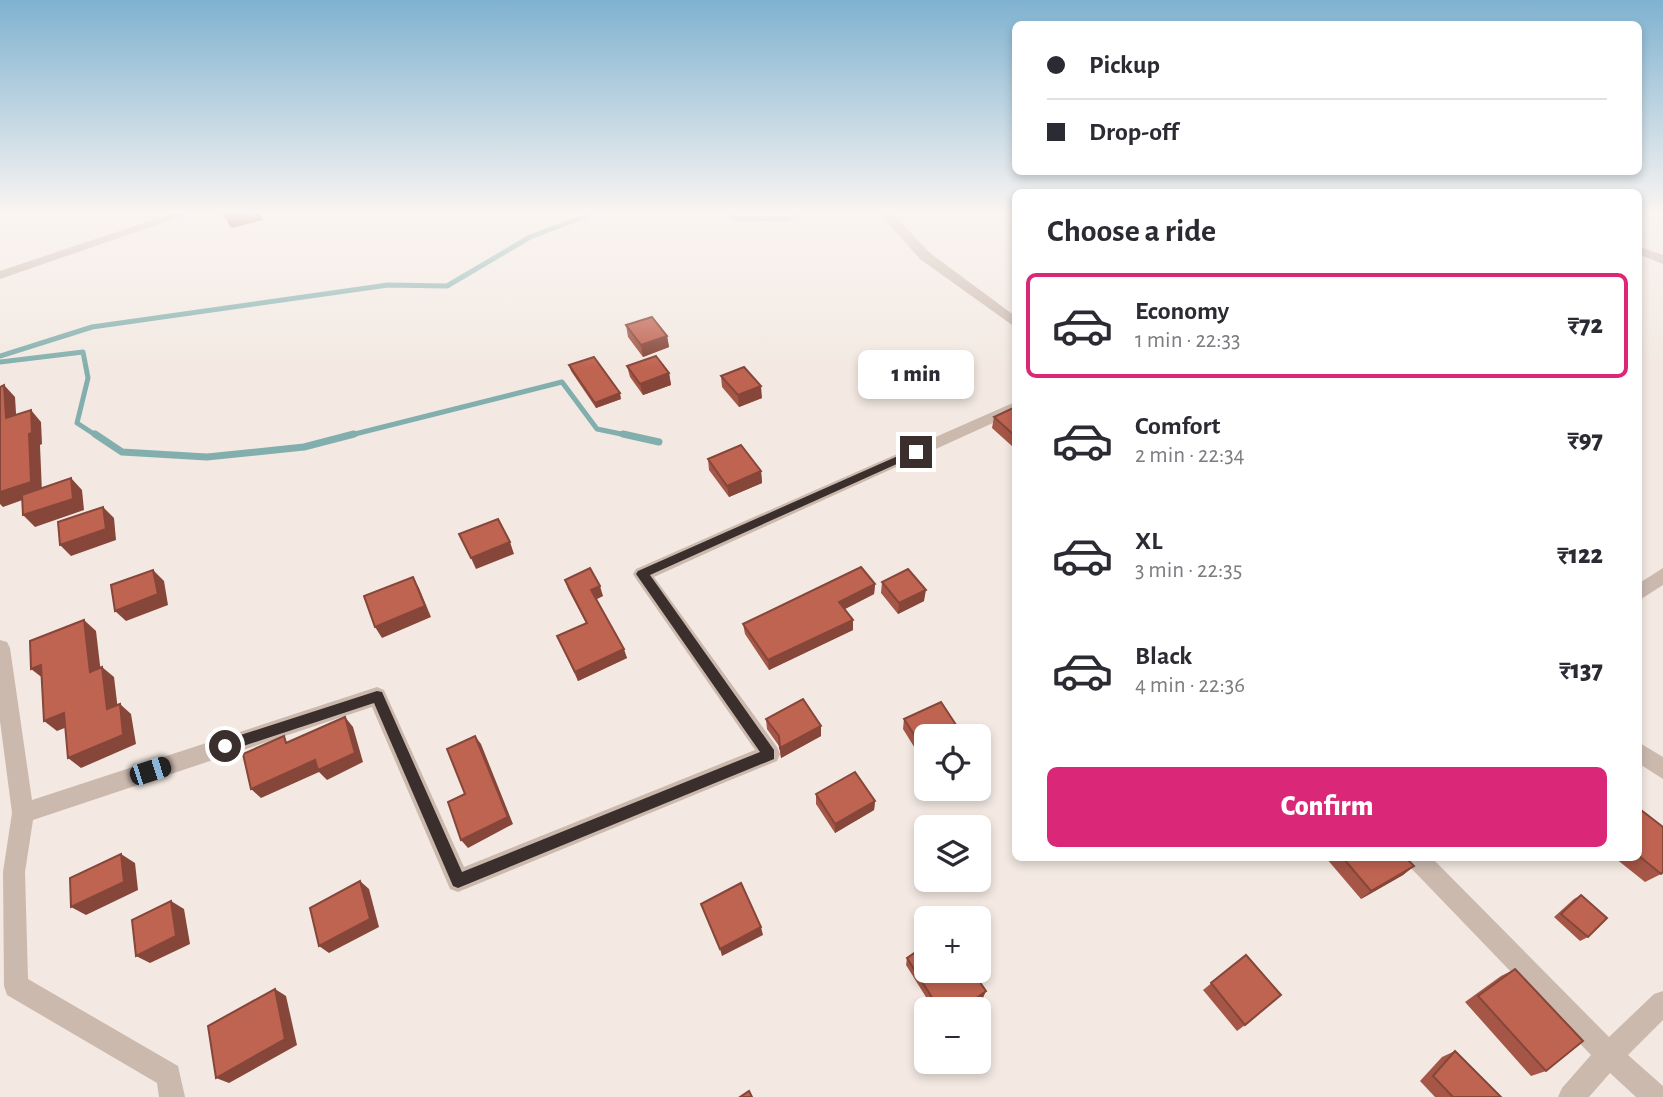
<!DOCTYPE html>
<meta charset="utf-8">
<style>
:root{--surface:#fff;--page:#f7f7f7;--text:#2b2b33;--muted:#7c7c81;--line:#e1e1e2;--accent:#db2777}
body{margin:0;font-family:"Alegreya Sans",sans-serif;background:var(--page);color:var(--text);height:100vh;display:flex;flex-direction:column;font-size:26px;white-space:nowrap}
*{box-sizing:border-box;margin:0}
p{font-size:23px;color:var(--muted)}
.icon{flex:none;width:38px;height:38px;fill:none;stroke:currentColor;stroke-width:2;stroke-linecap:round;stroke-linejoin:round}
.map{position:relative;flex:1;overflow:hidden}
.details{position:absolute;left:1012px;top:189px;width:630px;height:672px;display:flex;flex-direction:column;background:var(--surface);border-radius:10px;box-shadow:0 4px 10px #0003}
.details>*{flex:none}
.guide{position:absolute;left:1012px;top:21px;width:630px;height:154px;border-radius:10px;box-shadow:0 4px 10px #0003;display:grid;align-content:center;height:154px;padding:0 35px;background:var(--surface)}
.tools{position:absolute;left:914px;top:724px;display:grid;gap:14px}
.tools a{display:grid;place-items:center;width:77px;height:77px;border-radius:10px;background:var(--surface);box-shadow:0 4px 10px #0003;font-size:35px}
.end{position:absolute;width:32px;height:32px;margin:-16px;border:9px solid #3a2f2c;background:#fff;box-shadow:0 0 0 4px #fff}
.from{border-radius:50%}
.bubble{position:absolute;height:49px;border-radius:10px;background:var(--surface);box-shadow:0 4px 10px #0003;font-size:23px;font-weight:800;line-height:49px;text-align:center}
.car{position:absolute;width:21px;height:42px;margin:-21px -10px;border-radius:9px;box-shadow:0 0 5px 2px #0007;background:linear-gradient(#222 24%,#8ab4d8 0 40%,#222 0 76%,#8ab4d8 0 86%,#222 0)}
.guide b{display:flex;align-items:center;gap:24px;height:66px;font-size:26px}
.guide b+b{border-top:2px solid var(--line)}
.guide i{width:18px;height:18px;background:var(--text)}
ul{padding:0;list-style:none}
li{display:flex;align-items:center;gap:21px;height:105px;margin:0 14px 10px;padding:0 21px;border:4px solid transparent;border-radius:10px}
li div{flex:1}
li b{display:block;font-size:26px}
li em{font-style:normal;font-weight:800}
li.selected{border-color:var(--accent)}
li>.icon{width:63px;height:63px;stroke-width:1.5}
h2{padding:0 35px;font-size:32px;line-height:84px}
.primary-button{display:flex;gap:14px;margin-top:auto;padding:14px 35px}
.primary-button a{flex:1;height:80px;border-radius:10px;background:var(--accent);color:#fff;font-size:28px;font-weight:800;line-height:80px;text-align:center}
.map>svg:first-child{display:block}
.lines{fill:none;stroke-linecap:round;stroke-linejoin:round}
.stream-far1{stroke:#82afad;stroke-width:5}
.stream{stroke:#82afad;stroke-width:7}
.minor{fill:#cbb9ae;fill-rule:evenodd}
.tertiary{fill:#cbb9ae;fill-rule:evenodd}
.wall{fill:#a55647}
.shaded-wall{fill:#864639}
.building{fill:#c06452;stroke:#864639;stroke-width:2}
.route{fill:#3a2f2c}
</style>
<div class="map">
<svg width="1663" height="1097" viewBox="0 0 1663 1097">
<rect width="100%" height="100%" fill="#f3e9e2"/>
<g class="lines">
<g class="stream-far1">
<polyline points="733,214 732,218 787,219 797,214"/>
<polyline points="0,356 92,327 388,285 447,286 530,237 591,214"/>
<polyline points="0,362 83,352 88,378 77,423 97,436"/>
<polyline points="347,436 562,382 597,429 631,436"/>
</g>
<g class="stream">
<polyline points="95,434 122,452 207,457 304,447 354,434"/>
<polyline points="623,434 659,442"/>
</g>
<g class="minor">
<polygon points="880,214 893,214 930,253 1015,316 1015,327 920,259"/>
<polygon points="1638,246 1663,255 1663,264 1638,254"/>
<polygon points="1015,402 1015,413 654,577 777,747 780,754 777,761 458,892 450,889 372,707 33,820 25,872 28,979 178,1066 185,1097 159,1097 157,1083 7,995 4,986 3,872 12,813 0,721 0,640 7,642 10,648 32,800 377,687 384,690 464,867 755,750 636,579 633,574 636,569"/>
<polygon points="1663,568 1663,585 1638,601 1638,584"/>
<polygon points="1638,742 1663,757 1663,779 1638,763"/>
<polygon points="1406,858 1432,858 1609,1037 1654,994 1663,991 1663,1020 1628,1055 1663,1086 1663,1097 1636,1097 1610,1073 1589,1097 1558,1097 1562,1088 1591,1055 1409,866"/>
</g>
<polygon class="tertiary" points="170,214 188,214 0,279 0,271"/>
</g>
<g class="wall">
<polygon points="1007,214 1015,214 1015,219"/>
<polygon points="626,325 667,336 669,347 643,357 628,337"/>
<polygon points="569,365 621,399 596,408 571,371"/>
<polygon points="627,366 669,373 671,385 643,395 630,377"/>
<polygon points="721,376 762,398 739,407 722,387"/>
<polygon points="1015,407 1015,446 1013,447 992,428 994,417"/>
<polygon points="708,459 761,471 762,483 729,497 709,470"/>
<polygon points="565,580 603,596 596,599 627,658 578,681 557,636 586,623 568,589"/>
<polygon points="882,582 924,601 898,614 881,593"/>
<polygon points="875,584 874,594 845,609 853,630 769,670 745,634 743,624"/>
<polygon points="766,719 821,736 781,758 779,746 767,729"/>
<polygon points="904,719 926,737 926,766 903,729"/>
<polygon points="816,794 875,801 874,810 835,833 816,804"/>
<polygon points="1641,810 1661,874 1645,882 1615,858 1638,858 1638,811"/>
<polygon points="1326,858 1406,858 1414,866 1403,875 1361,899"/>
<polygon points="1581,895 1588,937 1580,941 1554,917 1574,899"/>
<polygon points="1246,955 1245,1025 1237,1031 1203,990"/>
<polygon points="907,958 983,998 966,1010 934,1010 906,965"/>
<polygon points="1515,969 1546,1071 1531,1076 1465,1002 1501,976"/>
<polygon points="1455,1051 1501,1097 1435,1097 1420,1081 1442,1057"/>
</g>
<g class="shaded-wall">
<polygon points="238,214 260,214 263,220 231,228 225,217"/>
<polygon points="667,336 669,347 643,357 641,345"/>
<polygon points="669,373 671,385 643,395 640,384"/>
<polygon points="4,385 15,397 17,429 6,418"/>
<polygon points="761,386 762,398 739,407 738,395"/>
<polygon points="620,393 621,399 596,408 595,403"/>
<polygon points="31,410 41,422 42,444 40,445 42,493 3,507 0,504 0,492 29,434"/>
<polygon points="761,471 762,483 729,497 727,486"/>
<polygon points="71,478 82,490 84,510 35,527 23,515"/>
<polygon points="103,507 114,518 116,540 71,556 60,545"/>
<polygon points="510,542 514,554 476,569 471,558"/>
<polygon points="153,570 164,581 168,605 126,621 115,611"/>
<polygon points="413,577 419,588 431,617 382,638 375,627"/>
<polygon points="875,584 874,594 839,612 839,602"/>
<polygon points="600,586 603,596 595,600 591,590"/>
<polygon points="926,590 924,601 898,614 899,603"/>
<polygon points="84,620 96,631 102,682 90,672"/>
<polygon points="853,620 853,630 769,670 768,660"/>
<polygon points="624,649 627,658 578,681 575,672"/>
<polygon points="41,665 44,679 31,669"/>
<polygon points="102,667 114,677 119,719 107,709"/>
<polygon points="120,704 131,714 136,744 81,768 68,758"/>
<polygon points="64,713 77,723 57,731 44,721"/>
<polygon points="345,717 353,727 363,762 327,780 319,772 261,798 251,789"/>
<polygon points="821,726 821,736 781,758 780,748"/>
<polygon points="475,736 481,744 513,824 468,848 461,840"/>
<polygon points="875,801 874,810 835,833 835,824"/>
<polygon points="121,854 135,863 138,890 86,915 71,907"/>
<polygon points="1414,866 1403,875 1361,899 1371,891"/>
<polygon points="360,881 369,889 379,927 329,953 319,946"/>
<polygon points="171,901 184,909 190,944 150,963 136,956"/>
<polygon points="761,927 763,935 722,956 720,949"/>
<polygon points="275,989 286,996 297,1045 229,1083 216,1078"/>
<polygon points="986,991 983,998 966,1010 960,1010"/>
</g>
<g class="building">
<polygon points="223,214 238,214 225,217"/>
<polygon points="652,317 667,336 641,345 626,325"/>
<polygon points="656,356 669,373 640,384 627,366"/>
<polygon points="594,357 620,393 595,403 569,365"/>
<polygon points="744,367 761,386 738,395 721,376"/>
<polygon points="4,385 6,418 31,410 32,433 29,434 31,482 0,492 0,387"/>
<polygon points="1015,407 1015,436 994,417"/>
<polygon points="741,445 761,471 727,486 708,459"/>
<polygon points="71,478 73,499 23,515 22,495"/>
<polygon points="103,507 106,529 60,545 58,522"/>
<polygon points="498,519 510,542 471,558 459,534"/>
<polygon points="861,567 875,584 839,602 853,620 768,660 743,624"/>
<polygon points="590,568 600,586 591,590 624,649 575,672 557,636 587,623 565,580"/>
<polygon points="908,569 926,590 899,603 882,582"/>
<polygon points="153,570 158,594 115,611 111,585"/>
<polygon points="413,577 425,606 375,627 364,596"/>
<polygon points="84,620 90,672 102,667 107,709 120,704 123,735 68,758 64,713 44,721 41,665 31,669 30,641"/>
<polygon points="803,699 821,726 780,748 779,736 766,719"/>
<polygon points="941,702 964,737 926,737 926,753 904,719"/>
<polygon points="345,717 355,753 318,770 315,760 251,789 243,754 284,736 286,743"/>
<polygon points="475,736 508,817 461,840 448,802 465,794 447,749"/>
<polygon points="855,772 875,801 835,824 816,794"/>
<polygon points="1641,810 1663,827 1663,872 1661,874 1638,855 1638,812"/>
<polygon points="121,854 124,882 71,907 70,878"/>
<polygon points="1343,858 1406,858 1414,866 1371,891"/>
<polygon points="360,881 370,919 319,946 310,908"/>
<polygon points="741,883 761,927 720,949 701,904"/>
<polygon points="1581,895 1607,918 1588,937 1561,914"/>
<polygon points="171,901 176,936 136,956 132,920"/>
<polygon points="926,945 926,971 972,971 986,991 960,1010 940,1010 907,958"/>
<polygon points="1246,955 1281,995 1245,1025 1211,983"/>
<polygon points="1515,969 1583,1041 1546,1071 1478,996"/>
<polygon points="275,989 285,1039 216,1078 208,1026"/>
<polygon points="1455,1051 1501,1097 1453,1097 1433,1076"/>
<polygon points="749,1091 752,1097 740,1097"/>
</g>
<linearGradient id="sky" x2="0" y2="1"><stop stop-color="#7fb2d0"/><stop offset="0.58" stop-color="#faf5f2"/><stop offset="1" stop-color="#faf5f2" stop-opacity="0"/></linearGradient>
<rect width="1663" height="367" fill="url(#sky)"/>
<polygon class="route" points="916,448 919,449 919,454 650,575 774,750 774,759 458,888 453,886 374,703 225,752 219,746 225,740 377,691 382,692 462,872 760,752 636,574 638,571"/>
</svg>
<div class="tools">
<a><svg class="icon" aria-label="locate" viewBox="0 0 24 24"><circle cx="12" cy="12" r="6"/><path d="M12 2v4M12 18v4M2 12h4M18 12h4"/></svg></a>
<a><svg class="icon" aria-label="layers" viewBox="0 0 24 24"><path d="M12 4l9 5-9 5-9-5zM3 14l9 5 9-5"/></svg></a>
<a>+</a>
<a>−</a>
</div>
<i class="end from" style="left:225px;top:746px"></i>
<i class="end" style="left:916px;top:452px"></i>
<div class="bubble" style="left:858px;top:350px;width:116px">1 min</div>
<i class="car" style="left:150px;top:771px;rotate:72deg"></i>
<div class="guide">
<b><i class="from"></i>Pickup</b>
<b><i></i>Drop-off</b>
</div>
<section class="details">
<h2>Choose a ride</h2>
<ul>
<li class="selected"><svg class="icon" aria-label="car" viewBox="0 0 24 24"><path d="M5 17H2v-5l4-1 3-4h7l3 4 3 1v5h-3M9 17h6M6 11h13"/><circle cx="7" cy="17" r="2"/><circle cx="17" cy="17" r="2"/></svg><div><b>Economy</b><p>1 min · 22:33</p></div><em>₹72</em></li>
<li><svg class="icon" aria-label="car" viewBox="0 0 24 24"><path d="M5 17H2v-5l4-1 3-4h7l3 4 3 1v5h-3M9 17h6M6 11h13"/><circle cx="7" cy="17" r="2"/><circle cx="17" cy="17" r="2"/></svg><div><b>Comfort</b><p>2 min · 22:34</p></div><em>₹97</em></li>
<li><svg class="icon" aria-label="car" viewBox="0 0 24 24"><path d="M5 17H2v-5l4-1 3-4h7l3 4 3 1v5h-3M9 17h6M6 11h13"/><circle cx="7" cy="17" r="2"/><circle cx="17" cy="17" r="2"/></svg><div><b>XL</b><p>3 min · 22:35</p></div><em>₹122</em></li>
<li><svg class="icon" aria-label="car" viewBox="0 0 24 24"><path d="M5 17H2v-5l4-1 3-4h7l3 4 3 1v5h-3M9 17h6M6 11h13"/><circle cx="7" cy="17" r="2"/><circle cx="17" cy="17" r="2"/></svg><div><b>Black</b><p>4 min · 22:36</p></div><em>₹137</em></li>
</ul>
<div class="primary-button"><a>Confirm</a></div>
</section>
</div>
